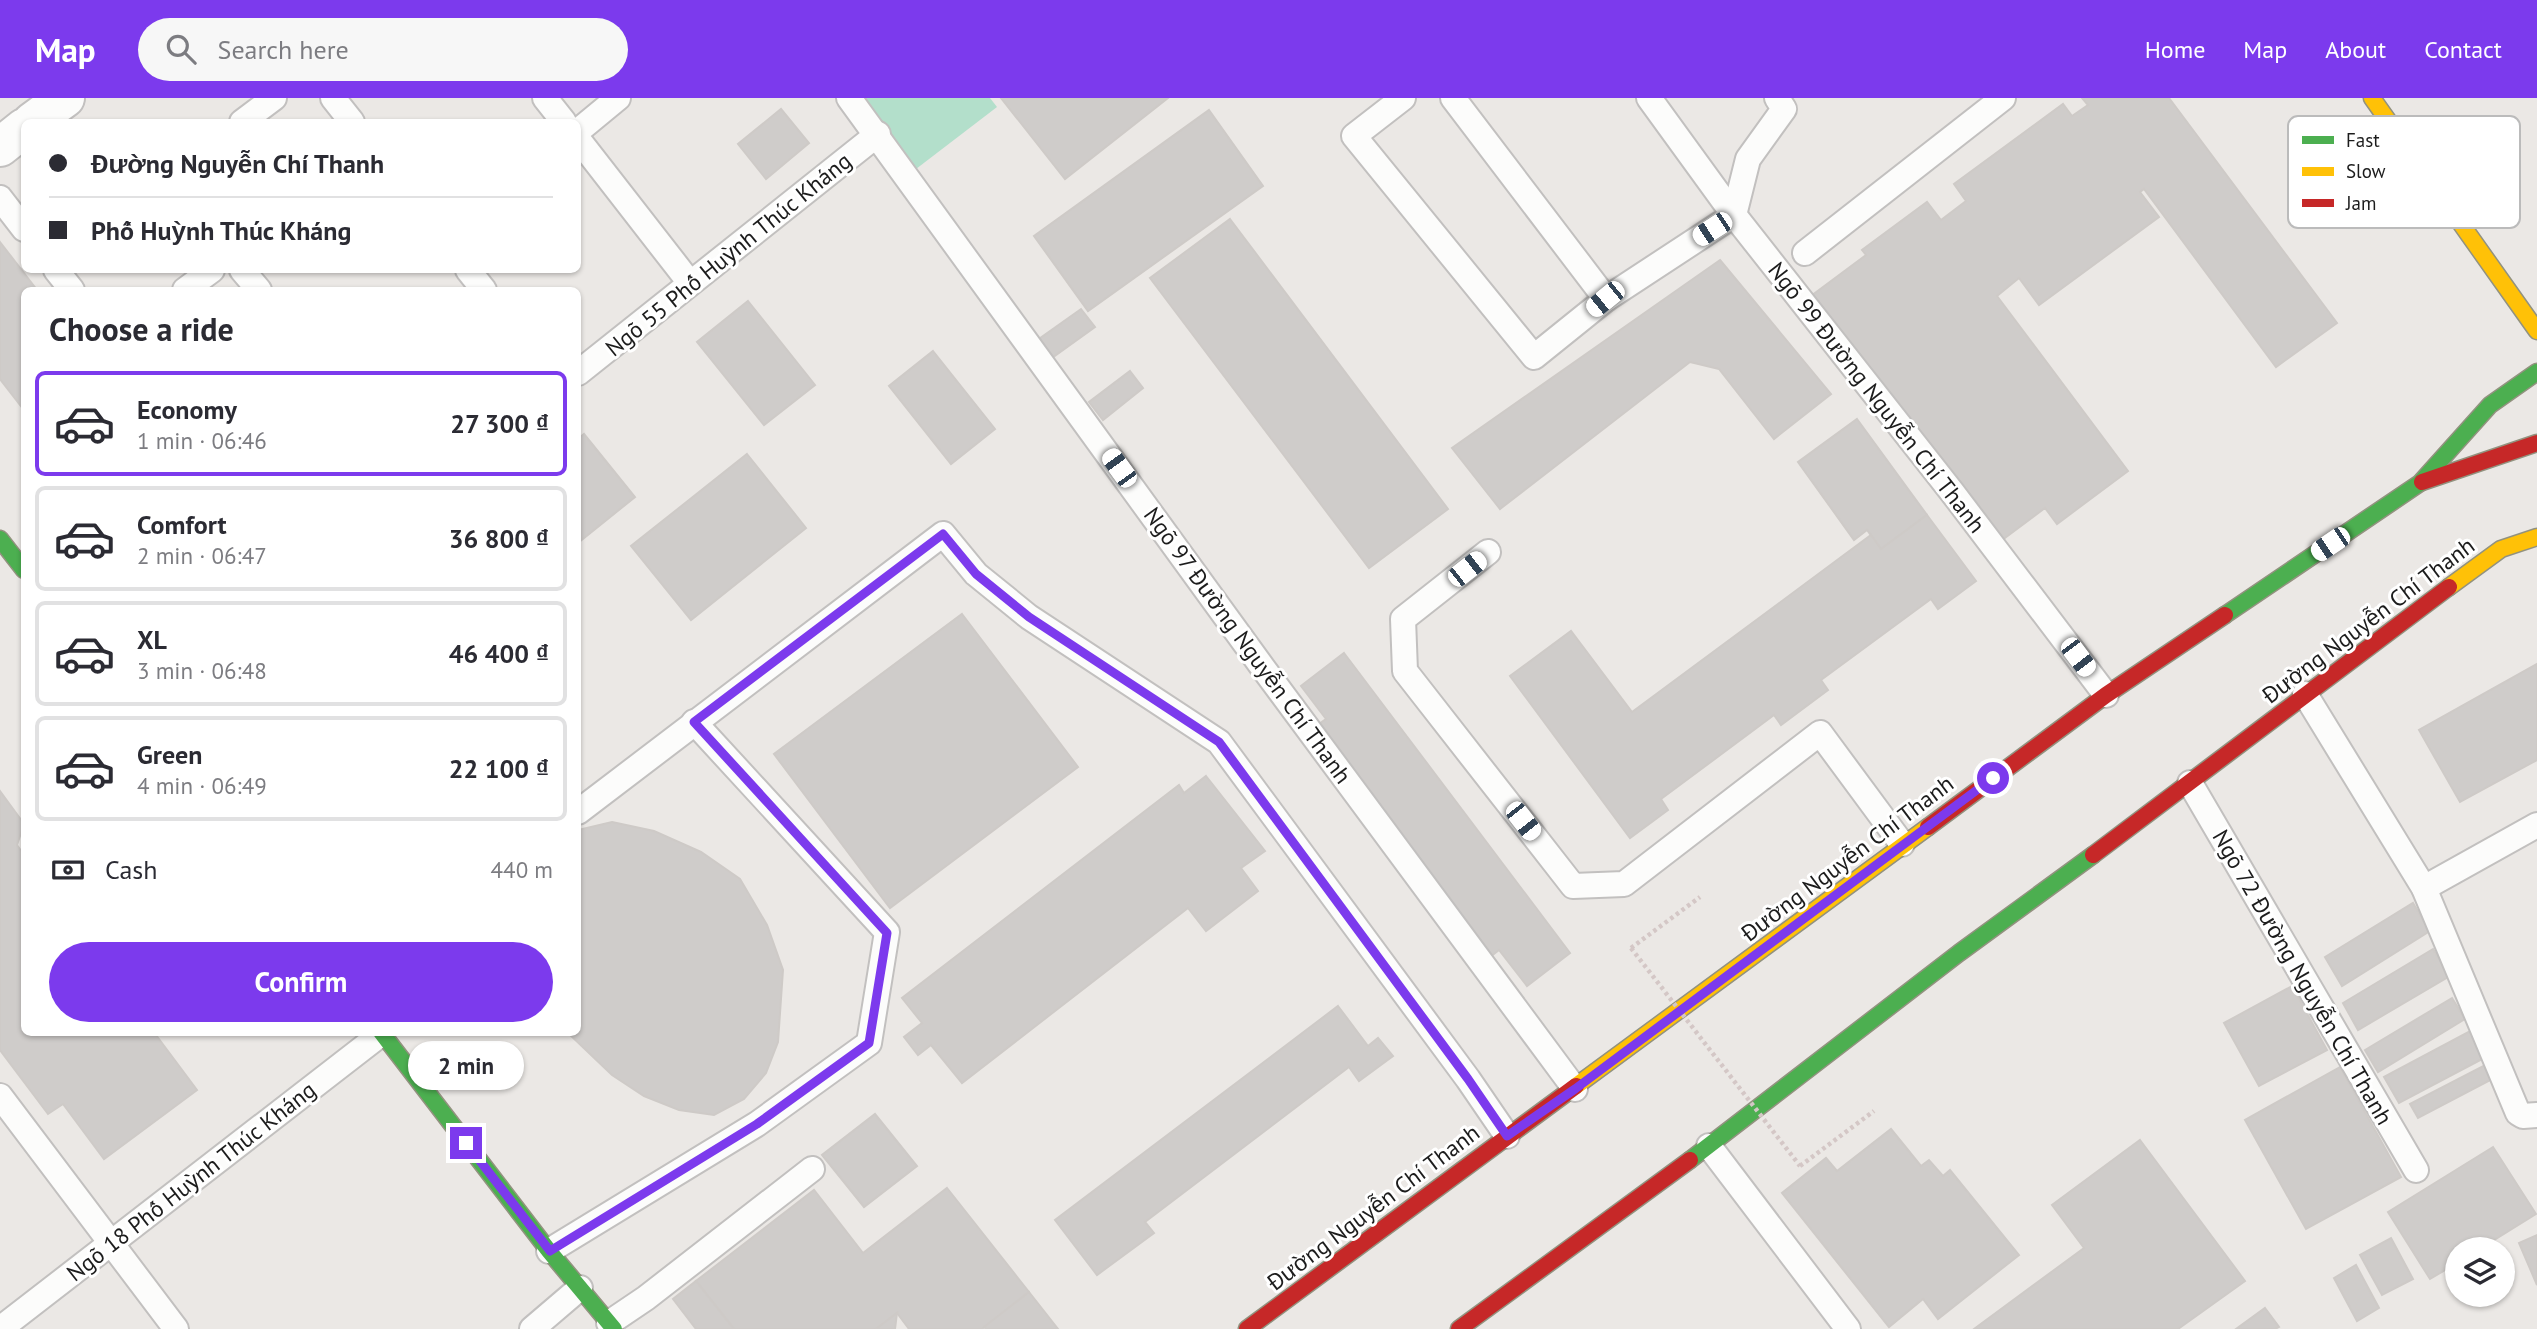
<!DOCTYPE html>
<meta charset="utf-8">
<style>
:root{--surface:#fff;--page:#f7f7f7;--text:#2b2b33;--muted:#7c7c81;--line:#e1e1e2;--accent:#7c3aed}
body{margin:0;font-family:"PT Sans",sans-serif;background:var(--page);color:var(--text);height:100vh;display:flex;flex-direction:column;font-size:26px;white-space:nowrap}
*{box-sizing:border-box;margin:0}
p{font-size:23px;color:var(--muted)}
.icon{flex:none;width:38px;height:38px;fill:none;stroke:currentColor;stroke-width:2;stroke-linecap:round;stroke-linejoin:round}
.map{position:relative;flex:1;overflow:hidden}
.side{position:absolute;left:21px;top:189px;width:560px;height:749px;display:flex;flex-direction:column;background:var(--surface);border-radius:10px;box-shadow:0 2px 5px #0004}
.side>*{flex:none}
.top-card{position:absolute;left:21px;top:21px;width:560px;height:154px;border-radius:10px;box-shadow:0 2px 5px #0004;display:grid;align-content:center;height:154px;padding:0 28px;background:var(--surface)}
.controls{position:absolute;left:2445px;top:1139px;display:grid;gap:14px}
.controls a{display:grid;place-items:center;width:70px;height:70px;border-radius:50%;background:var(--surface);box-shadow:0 2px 5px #0004;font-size:35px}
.end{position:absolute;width:32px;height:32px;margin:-16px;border:9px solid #7c3aed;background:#fff;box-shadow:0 0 0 4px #fff}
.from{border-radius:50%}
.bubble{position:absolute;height:49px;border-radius:24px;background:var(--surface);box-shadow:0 2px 5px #0004;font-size:23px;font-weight:700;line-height:49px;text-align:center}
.car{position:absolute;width:21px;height:42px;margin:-21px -10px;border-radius:9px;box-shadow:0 0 5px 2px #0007;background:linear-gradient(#fff 24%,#345 0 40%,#fff 0 76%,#345 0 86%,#fff 0)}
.top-card b{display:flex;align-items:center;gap:24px;height:66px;font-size:26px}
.top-card b+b{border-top:2px solid var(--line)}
.top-card i{width:18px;height:18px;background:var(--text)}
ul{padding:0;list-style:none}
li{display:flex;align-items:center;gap:21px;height:105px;margin:0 14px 10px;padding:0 14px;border:4px solid var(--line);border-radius:10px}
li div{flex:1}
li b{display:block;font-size:26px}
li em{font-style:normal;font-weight:700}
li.selected{border-color:var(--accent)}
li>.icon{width:63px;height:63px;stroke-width:1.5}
h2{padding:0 28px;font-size:32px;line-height:84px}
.pay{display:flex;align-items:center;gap:18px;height:77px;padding:0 28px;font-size:26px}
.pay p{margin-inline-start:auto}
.cta{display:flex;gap:14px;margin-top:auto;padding:14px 28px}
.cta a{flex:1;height:80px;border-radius:42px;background:var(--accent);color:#fff;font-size:28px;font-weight:700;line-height:80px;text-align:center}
header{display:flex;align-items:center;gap:42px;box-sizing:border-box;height:98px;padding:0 35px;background:var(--accent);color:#fff}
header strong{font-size:33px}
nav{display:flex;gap:38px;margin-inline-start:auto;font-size:24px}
.search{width:490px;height:63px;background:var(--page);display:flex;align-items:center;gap:18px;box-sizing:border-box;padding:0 24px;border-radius:38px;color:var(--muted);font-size:26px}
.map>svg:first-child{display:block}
.pitch{fill:#b3dfcb}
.building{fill:#cfccca;stroke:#cecac7;stroke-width:2}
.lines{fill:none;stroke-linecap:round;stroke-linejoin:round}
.lane-casing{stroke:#c2c0bf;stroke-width:28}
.street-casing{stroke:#c2c0bf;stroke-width:42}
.fast-casing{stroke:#92927f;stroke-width:19}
.slow-casing{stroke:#92927f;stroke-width:19}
.jam-casing{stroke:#92927f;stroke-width:19}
.path{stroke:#d4c7c6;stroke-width:4.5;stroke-dasharray:3.5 3.5;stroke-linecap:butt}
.lane{stroke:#fcfcfb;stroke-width:24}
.street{stroke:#fcfcfb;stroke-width:38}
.fast{stroke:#4caf50;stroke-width:16}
.slow{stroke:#ffc107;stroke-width:16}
.jam{stroke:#c62828;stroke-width:16}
.path-bridge{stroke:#d4c7c6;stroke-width:4.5;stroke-dasharray:3.5 3.5;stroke-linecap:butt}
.route{stroke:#7c3aed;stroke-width:9}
.labels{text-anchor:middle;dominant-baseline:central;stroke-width:6;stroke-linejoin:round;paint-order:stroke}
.street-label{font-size:23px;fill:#1c1c1c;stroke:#fff}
.key{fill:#fff;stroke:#bbb;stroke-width:2}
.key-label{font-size:19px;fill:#1c1c1c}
</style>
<header>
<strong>Map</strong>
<div class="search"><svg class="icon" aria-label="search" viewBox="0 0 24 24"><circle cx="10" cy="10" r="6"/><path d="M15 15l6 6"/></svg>Search here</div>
<nav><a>Home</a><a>Map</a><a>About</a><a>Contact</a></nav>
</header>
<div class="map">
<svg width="2537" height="1231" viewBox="0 0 2537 1231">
<rect width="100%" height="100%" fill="#ebe8e5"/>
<polygon class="pitch" points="862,0 990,0 997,9 916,71"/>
<g class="building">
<polygon points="1001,0 1168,0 1065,81"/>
<polygon points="2082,0 2169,0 2337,225 2276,269 2144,91 2140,94 2159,119 2039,207 2019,180 1997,198 2128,373 2057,426 2045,410 1998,445 1811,198 1866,157 1862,152 1927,104 1941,122 1966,103 1954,86 2063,6 2072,18 2088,7"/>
<polygon points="781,11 809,45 766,81 738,46"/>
<polygon points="1209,12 1263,88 1088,213 1034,138"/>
<polygon points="1230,121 1448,411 1369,470 1150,180"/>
<polygon points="0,144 37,192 24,192 24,312 0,281"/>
<polygon points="1720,162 1831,296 1774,341 1719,271 1690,264 1500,411 1452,350"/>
<polygon points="748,203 815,287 764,327 697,244"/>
<polygon points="1081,211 1095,229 1049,262 1036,243"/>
<polygon points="933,253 995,331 951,366 889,288"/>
<polygon points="1130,273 1143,290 1103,322 1089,304"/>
<polygon points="1857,321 1927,417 1881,451 1867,432 1854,442 1798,364"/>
<polygon points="584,336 635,399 578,445 578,341"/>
<polygon points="747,356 806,430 691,522 631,448"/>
<polygon points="1927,417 1976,483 1938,511 1931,501 1821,582 1828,592 1781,627 1774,617 1661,701 1668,712 1630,740 1510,578 1571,533 1632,614 1871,437 1881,451"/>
<polygon points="962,516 1078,669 890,810 774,656"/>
<polygon points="1344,555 1570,855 1527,888 1499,852 1490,859 1316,628 1326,621 1301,588"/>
<polygon points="2537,566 2537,662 2460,704 2419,632"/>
<polygon points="1206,678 1265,753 1241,770 1258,793 1206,833 1188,810 962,985 931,947 918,957 904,939 922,925 902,900 1179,687 1184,695"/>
<polygon points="0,693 24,726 17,747 24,757 24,934 159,934 156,937 197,992 104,1061 63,1006 48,1016 0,952"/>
<polygon points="612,724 654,733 701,754 740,781 767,827 783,872 778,944 766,975 744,1001 714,1017 679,1012 644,998 612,977 567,934 578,934 578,732"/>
<polygon points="2413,805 2430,833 2342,888 2325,859"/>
<polygon points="2433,851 2450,878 2358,932 2343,905"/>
<polygon points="2292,888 2327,952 2259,988 2224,925"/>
<polygon points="2452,900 2465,921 2378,974 2365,952"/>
<polygon points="1338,908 1368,948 1378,940 1393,958 1359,983 1349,969 1145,1124 1154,1135 1097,1177 1055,1122"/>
<polygon points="2472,932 2486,959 2399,1005 2384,979"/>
<polygon points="2489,965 2496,979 2418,1020 2410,1006"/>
<polygon points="2340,969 2401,1079 2306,1131 2245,1022"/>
<polygon points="875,1016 917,1068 864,1109 822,1057"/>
<polygon points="1891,1031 1921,1068 1929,1062 1943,1078 1950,1072 2019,1157 1938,1221 1923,1201 1889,1229 1782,1095 1826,1060 1837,1073"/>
<polygon points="2140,1042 2245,1183 2178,1231 1974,1231 2084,1150 2052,1107"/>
<polygon points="2493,1049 2536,1116 2478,1152 2457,1152 2457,1165 2430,1181 2388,1114"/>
<polygon points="947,1090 1029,1194 982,1231 909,1231 897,1215 876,1231 734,1231 696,1183 814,1092 863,1155"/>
<polygon points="2537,1137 2537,1187 2519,1145"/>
<polygon points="2391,1140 2413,1181 2382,1197 2360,1157"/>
<polygon points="2356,1167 2379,1210 2357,1223 2334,1180"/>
<polygon points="696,1183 734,1231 696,1231 673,1201"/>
<polygon points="1029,1194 1058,1231 986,1231 984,1229"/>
<polygon points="2265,1210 2279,1229 2275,1231 2236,1231"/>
<polygon points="897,1215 895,1231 876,1231"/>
</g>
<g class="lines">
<g class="lane-casing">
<g id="lane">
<polyline points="333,0 352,24"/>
<polyline points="545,0 564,24"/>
<polyline points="849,0 1263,570 1575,991"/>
<polyline points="1403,0 1354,38 1534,259 1606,201 1734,117 1748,61 1784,11 1777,0"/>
<polyline points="1453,0 1606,201"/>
<polyline points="1649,0 1734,117 1952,394 2106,597"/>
<polyline points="242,24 274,0"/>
<polyline points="578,33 618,0"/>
<polyline points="578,41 690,185"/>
<polyline points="0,100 24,131"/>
<polyline points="1805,155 2003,0"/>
<polyline points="56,172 72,192"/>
<polyline points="242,172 259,192"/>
<polyline points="468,172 484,192"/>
<polyline points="185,192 212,172"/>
<polyline points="578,275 878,36"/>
<polyline points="1488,454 1403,521 1405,573 1573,788 1624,786 1820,635 1902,746"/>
<polyline points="2305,596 2424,790 2518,1015 2523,1018 2537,1017"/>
<polyline points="2190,685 2416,1072"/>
<polyline points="578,714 943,436 976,476 1029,519 1219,644 1468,981 1507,1038"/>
<polyline points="2424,790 2537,727"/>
<polyline points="0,998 176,1231"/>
<polyline points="1709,1048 1848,1231"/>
<polyline points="549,1153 757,1026 869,945 887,834 694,624"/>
<polyline points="609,1225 646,1200 812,1071"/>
<polyline points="0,1231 381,936"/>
<polyline points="532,1231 580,1190"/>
</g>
</g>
<g class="street-casing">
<g id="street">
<polyline points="32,24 65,0"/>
<polyline points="0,49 24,30"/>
</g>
</g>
<g class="fast-casing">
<g id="fast">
<polyline points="0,441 24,472"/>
<polyline points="2225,517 2420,385 2490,307 2537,274"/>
<polyline points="381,934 549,1153 614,1231"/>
<polyline points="1690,1062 1959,855 2093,757"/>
</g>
</g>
<g class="slow-casing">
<g id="slow">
<polyline points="2372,0 2537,233"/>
<polyline points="2449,489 2501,451 2537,439"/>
<polyline points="1576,988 1928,729"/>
</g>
</g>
<g class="jam-casing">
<g id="jam">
<polyline points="2422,384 2537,345"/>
<polyline points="1928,729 2106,597 2225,517"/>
<polyline points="2093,757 2449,489"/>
<polyline points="1247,1231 1576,988"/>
<polyline points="1459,1231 1690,1062"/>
</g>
</g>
<g class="path">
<polyline points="1631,850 1700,799"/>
<polyline points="1800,1068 1874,1013"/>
</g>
<use href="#lane" class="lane"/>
<use href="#street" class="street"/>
<use href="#fast" class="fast"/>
<use href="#slow" class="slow"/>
<use href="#jam" class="jam"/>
<polyline class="path-bridge" points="1631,850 1800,1068"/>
</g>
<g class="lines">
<polyline class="route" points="466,1045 550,1153 757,1026 869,945 887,835 694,624 943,436 976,476 1029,519 1219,644 1468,981 1507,1038 1575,991 1993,680"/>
</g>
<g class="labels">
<g class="street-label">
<text transform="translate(728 156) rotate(-39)">Ngõ 55 Phố Huỳnh Thúc Kháng</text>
<text transform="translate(1877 299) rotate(52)">Ngõ 99 Đường Nguyễn Chí Thanh</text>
<text transform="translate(2368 522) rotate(-37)">Đường Nguyễn Chí Thanh</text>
<text transform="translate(1248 547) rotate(54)">Ngõ 97 Đường Nguyễn Chí Thanh</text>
<text transform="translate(1847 760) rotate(-37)">Đường Nguyễn Chí Thanh</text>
<text transform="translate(2303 879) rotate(60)">Ngõ 72 Đường Nguyễn Chí Thanh</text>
<text transform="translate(191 1083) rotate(-38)">Ngõ 18 Phố Huỳnh Thúc Kháng</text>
<text transform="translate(1373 1109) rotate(-37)">Đường Nguyễn Chí Thanh</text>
</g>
</g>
<rect x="2288" y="18" width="232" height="112" rx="10" class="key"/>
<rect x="2302" y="38" width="32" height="8" fill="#4caf50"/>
<rect x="2302" y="69" width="32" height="9" fill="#ffc107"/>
<rect x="2302" y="101" width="32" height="8" fill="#c62828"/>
<g class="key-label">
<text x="2346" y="49">Fast</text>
<text x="2346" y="80">Slow</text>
<text x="2346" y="112">Jam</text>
</g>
</svg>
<div class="controls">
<a><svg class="icon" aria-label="layers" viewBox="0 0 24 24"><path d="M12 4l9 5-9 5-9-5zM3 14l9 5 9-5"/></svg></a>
</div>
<i class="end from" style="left:1993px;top:680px"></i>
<i class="end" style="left:466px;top:1045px"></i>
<div class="bubble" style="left:408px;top:943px;width:116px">2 min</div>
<i class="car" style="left:1712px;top:131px;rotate:237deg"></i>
<i class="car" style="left:1605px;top:201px;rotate:231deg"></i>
<i class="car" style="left:1119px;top:370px;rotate:324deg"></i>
<i class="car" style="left:2330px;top:446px;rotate:236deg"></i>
<i class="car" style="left:1467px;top:471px;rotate:52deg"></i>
<i class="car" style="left:2078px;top:559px;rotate:143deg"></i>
<i class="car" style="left:1523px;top:723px;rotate:142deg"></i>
<div class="top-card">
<b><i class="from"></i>Đường Nguyễn Chí Thanh</b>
<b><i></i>Phố Huỳnh Thúc Kháng</b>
</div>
<section class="side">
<h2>Choose a ride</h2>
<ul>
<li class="selected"><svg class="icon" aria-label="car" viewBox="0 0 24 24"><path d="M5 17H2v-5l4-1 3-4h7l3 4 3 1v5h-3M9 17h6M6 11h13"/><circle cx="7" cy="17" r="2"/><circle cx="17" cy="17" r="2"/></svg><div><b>Economy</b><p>1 min · 06:46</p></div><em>27 300 ₫</em></li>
<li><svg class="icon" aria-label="car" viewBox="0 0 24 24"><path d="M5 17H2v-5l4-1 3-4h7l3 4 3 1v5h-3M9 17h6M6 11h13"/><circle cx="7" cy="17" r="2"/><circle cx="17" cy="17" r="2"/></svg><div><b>Comfort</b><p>2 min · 06:47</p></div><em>36 800 ₫</em></li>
<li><svg class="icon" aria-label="car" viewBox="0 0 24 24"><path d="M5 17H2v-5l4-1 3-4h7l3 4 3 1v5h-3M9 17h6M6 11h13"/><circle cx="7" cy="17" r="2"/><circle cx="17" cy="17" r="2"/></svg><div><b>XL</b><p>3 min · 06:48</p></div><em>46 400 ₫</em></li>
<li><svg class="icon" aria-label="car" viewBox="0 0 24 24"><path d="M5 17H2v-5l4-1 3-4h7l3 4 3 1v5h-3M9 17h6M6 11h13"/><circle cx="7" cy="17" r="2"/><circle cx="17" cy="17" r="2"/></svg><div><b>Green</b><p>4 min · 06:49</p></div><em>22 100 ₫</em></li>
</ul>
<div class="pay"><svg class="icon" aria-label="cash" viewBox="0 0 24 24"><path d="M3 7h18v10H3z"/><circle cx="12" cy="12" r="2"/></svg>Cash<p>440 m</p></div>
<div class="cta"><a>Confirm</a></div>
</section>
</div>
